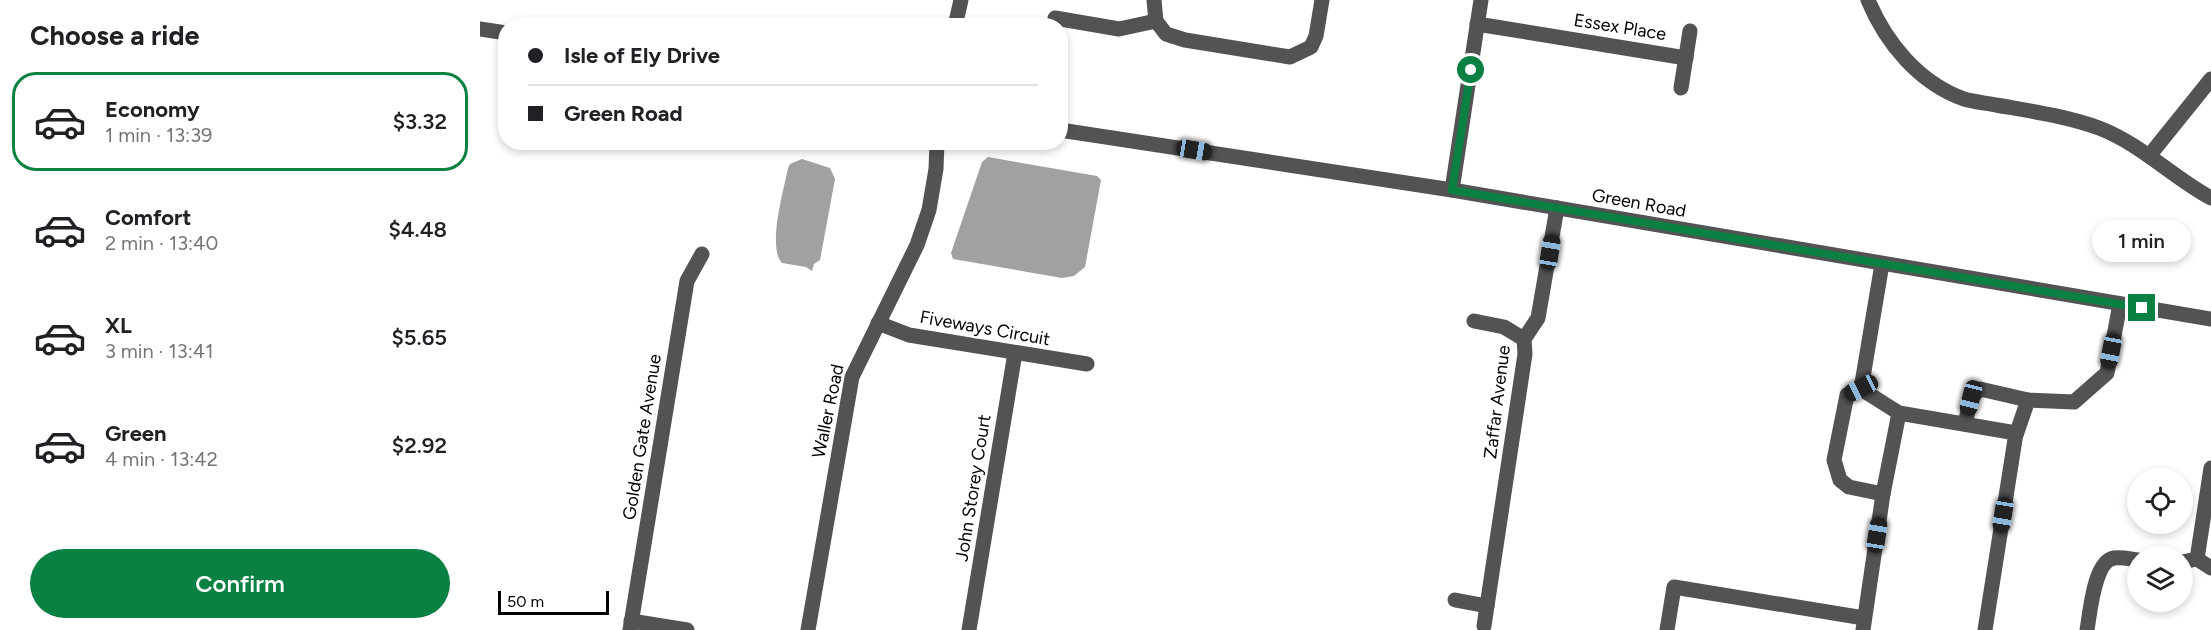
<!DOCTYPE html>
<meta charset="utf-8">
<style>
:root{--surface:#fff;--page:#f2f2f2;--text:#202124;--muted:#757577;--line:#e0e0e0;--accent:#0b8043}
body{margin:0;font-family:Figtree,sans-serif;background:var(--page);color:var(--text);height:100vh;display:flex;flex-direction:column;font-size:22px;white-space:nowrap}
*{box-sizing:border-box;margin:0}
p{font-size:20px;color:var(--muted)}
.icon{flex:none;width:33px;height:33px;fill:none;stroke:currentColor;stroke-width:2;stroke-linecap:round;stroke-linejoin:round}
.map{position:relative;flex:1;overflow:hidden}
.details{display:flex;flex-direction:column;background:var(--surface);width:480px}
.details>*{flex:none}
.top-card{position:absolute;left:18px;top:18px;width:570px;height:132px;border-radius:24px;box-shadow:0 3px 9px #0003;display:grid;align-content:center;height:132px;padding:0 30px;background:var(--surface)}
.controls{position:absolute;left:1647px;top:468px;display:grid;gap:12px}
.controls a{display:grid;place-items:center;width:66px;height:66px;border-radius:50%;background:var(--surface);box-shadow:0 3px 9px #0003;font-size:30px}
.scale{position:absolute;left:18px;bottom:15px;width:111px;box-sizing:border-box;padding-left:6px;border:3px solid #000;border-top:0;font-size:16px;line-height:21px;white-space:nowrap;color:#000;-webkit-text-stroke:4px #fff;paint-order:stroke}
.end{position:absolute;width:27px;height:27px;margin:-14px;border:8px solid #0b8043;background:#fff;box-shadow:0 0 0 3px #fff}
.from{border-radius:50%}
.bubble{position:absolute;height:42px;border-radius:21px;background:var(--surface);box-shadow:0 3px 9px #0003;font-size:20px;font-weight:600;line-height:42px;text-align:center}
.car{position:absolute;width:18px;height:36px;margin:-18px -9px;border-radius:8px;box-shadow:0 0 4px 2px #0007;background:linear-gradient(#222 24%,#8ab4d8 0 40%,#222 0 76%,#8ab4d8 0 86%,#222 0)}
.top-card b{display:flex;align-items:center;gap:21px;height:57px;font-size:22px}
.top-card b+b{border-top:2px solid var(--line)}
.top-card i{width:15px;height:15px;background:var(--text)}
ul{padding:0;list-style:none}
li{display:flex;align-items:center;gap:18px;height:99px;margin:0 12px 9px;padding:0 18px;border:3px solid transparent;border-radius:24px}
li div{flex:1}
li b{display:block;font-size:22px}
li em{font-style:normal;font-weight:600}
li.current{border-color:var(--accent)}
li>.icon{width:54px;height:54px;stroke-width:1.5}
h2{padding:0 30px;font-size:27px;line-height:72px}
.primary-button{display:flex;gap:12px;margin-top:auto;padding:12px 30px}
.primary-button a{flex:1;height:69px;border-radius:36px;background:var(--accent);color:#fff;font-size:24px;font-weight:600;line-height:69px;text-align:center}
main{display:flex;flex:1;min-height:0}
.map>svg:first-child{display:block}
.water{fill:#a1a1a1}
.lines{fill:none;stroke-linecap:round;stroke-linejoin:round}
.minor{stroke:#535353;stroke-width:15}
.route{stroke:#0b8043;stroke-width:8}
.labels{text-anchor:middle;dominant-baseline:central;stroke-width:4.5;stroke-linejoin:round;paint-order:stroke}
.street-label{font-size:18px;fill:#000;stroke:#fff}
</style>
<main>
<section class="details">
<h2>Choose a ride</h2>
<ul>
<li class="current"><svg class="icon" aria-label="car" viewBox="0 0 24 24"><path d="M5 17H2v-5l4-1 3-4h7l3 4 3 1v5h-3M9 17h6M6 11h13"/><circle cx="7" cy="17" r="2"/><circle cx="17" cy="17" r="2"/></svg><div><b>Economy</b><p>1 min · 13:39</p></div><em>$3.32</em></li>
<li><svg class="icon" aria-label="car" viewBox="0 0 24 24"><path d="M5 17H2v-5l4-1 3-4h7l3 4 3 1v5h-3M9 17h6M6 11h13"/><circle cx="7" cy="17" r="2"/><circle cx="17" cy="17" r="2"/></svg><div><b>Comfort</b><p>2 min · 13:40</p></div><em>$4.48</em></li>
<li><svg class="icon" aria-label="car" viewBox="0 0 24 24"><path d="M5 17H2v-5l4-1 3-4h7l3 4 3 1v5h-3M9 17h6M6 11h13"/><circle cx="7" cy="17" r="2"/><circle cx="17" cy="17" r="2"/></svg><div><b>XL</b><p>3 min · 13:41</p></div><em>$5.65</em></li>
<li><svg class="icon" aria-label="car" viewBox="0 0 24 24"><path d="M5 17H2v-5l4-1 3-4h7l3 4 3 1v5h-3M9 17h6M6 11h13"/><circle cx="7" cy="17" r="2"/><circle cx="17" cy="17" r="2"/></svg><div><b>Green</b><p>4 min · 13:42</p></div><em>$2.92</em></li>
</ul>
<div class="primary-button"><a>Confirm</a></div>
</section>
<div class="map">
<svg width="1731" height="630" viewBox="0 0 1731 630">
<rect width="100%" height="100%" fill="#fff"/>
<g class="water">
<polygon points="508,157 617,176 621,180 605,267 594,276 582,278 473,259 471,253 502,162"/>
<path d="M322,159L350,168L355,179L340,260L334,264L332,271L326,267L302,263C287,247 304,189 308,168L310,164Z"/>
</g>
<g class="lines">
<g class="minor">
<polyline points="674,0 676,21"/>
<path d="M1388,0C1406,43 1439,83 1484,99C1494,102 1506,103 1516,105C1550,111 1586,116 1619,128C1661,144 1692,177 1731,198"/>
<polyline points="575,18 639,29 676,21 686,34 705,40 810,57 831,47 836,36 842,0"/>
<polyline points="997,24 1206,58"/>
<polyline points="475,26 481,0"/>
<polyline points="0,29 26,33"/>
<polyline points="1201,88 1210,31"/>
<polyline points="580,130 972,190 1731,319"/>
<polyline points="1669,156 1731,79"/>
<polyline points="972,190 1001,0"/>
<polyline points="994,321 1024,327 1044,339"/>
<polyline points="398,323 429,335 607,364"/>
<polyline points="1381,389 1402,264"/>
<polyline points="1485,424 1491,398 1500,389 1548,400 1594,402 1627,373 1640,304"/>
<polyline points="1536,435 1548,400"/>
<polyline points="1403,494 1369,487 1360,480 1354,460 1367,395 1381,389 1419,413 1536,433 1505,630"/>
<polyline points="1717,559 1731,468"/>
<polyline points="1702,562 1717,559 1731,568"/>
<polyline points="975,600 1007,606"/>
<polyline points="151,621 207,630"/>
<polyline points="1004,626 1045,354 1044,339 1058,318 1077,208"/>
<polyline points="150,630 207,281 222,254"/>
<polyline points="328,630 372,377 437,245 449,210 456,169 457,142"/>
<polyline points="489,630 535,353"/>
<polyline points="1187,630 1194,587 1384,618"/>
<polyline points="1383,630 1403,494 1419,413"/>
<path d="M1607,630C1610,613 1614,561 1634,558C1641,557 1650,559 1658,560"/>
</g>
</g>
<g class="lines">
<polyline class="route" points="991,70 972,190 1662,308"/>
</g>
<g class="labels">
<g class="street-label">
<text transform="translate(1140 27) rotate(9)">Essex Place</text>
<text transform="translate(1159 203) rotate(10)">Green Road</text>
<text transform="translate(505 328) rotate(10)">Fiveways Circuit</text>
<text transform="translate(1017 402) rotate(-83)">Zaffar Avenue</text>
<text transform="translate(348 411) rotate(-78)">Waller Road</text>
<text transform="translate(162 437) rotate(-81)">Golden Gate Avenue</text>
<text transform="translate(493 488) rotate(-81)">John Storey Court</text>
</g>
</g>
</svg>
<div class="controls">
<a><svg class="icon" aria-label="locate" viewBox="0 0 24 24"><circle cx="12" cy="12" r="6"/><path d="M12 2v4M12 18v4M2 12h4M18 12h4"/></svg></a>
<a><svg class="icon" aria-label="layers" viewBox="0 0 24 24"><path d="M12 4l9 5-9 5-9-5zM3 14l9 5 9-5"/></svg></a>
</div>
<div class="scale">50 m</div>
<i class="end from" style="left:991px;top:70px"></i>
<i class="end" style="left:1662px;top:308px"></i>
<div class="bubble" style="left:1612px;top:220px;width:99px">1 min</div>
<i class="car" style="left:714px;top:150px;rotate:99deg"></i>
<i class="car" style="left:1070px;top:252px;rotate:9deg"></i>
<i class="car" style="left:1631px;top:351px;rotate:191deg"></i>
<i class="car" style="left:1381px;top:388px;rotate:243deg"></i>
<i class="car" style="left:1491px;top:398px;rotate:194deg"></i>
<i class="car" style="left:1523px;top:515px;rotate:189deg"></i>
<i class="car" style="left:1397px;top:535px;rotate:9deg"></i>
<div class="top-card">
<b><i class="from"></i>Isle of Ely Drive</b>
<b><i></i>Green Road</b>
</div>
</div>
</main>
